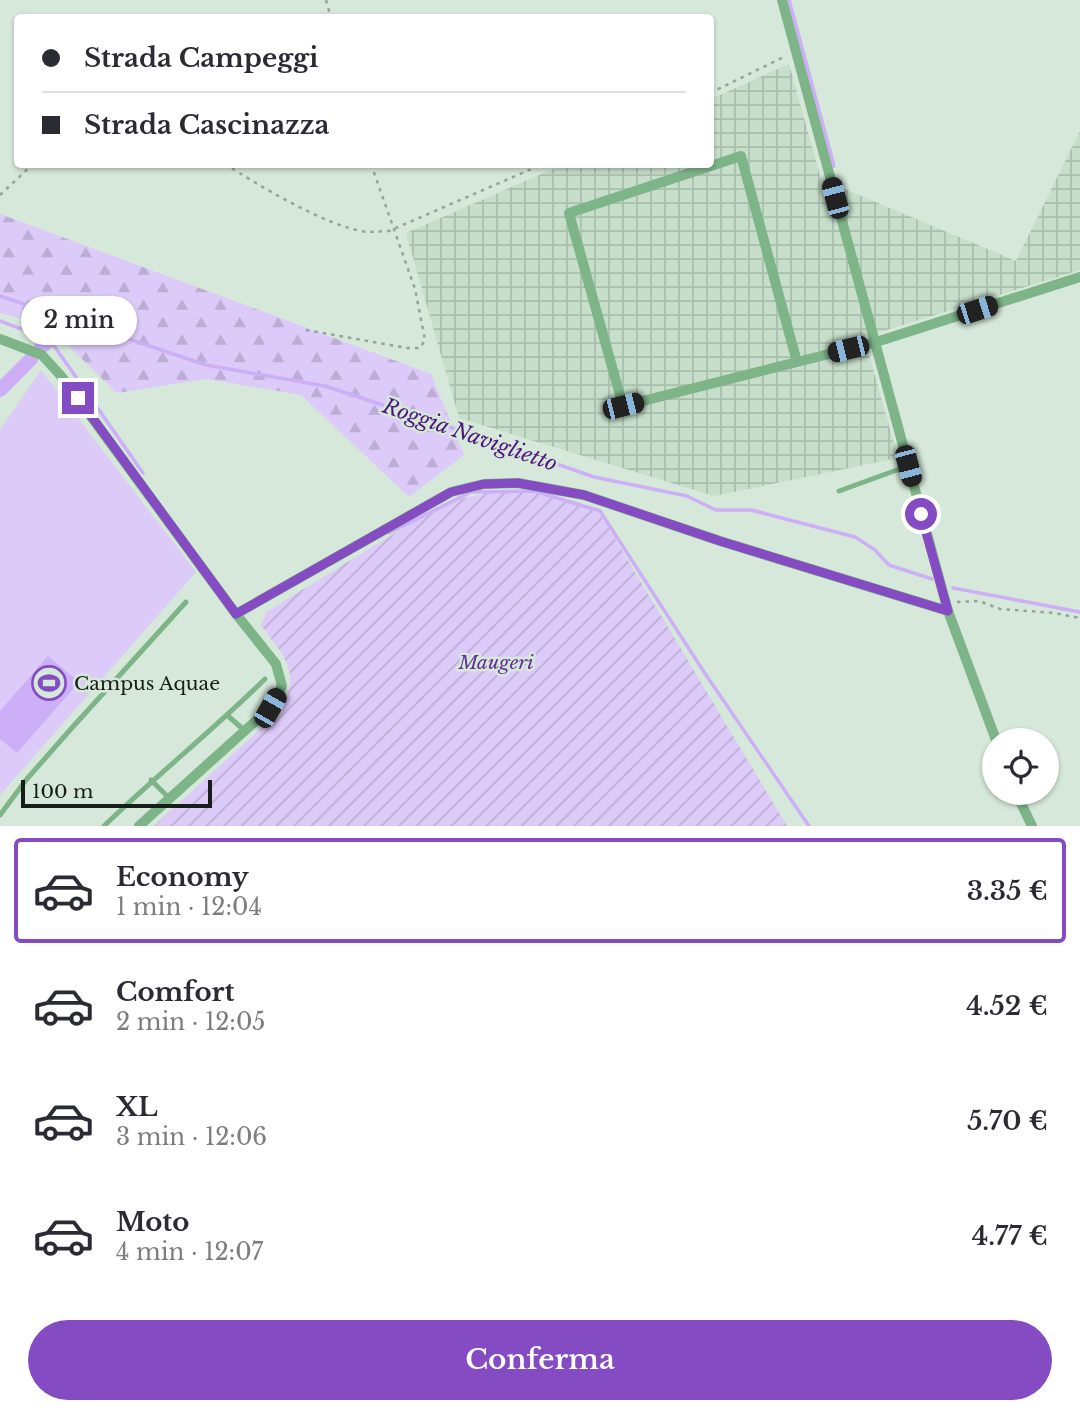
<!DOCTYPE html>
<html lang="it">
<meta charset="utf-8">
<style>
:root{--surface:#fff;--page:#f2f2f3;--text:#2b2b33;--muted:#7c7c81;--line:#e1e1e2;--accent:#854bc2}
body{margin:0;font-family:"Libre Baskerville",serif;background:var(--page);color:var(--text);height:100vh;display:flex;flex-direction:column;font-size:26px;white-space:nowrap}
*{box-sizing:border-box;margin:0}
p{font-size:23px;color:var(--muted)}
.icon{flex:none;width:38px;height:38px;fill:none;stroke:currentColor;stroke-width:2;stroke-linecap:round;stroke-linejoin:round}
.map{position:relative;height:826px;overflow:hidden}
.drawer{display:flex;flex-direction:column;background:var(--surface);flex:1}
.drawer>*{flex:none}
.hud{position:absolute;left:14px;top:14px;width:700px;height:154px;border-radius:7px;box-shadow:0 2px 5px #0004;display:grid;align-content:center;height:154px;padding:0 28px;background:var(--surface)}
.fabs{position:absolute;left:982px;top:728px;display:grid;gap:14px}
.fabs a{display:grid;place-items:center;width:77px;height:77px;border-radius:50%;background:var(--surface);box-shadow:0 2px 5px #0004;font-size:35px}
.scale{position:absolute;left:21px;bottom:18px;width:191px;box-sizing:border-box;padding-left:7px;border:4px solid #171d18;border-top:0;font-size:19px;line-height:24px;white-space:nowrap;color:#171d18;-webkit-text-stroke:5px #d6e8d9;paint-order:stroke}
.end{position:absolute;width:32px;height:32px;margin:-16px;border:9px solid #854bc2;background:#fff;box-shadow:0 0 0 4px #fff}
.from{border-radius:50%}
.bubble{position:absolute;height:49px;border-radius:24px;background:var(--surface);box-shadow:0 2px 5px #0004;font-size:23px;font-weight:600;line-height:49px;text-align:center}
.car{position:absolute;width:21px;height:42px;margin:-21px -10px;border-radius:9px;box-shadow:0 0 5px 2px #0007;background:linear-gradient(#222 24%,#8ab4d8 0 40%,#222 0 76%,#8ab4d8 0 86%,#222 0)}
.hud b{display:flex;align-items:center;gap:24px;height:66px;font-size:26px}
.hud b+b{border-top:2px solid var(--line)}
.hud i{width:18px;height:18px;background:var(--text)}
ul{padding:12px 0 0;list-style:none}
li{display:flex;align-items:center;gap:21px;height:105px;margin:0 14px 10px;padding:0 14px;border:4px solid transparent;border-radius:7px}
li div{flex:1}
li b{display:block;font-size:26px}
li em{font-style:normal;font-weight:600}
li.on{border-color:var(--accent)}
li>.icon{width:63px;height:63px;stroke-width:1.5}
.button{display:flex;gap:14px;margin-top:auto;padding:14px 28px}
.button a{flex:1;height:80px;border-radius:42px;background:var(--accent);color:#fff;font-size:28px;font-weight:600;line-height:80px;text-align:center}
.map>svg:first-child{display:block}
.industrial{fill:url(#industrial-grid)}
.green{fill:#dccaf8}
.forest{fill:url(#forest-firs)}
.garden{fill:url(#garden-furrows)}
.water{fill:#ccaff6}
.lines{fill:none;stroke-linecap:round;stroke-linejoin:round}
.stream{stroke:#ccaff6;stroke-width:3.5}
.canal{stroke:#ccaff6;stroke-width:14}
.path{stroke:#95a398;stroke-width:2.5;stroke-dasharray:3.5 5;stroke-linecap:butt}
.lane{stroke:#7db488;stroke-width:5}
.street{stroke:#7db488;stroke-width:10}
.route{stroke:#854bc2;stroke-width:9}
.labels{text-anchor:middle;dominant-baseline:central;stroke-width:5;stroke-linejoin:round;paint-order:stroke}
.park-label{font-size:19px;font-style:italic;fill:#633095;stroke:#d6e8d9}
.poi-label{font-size:19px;fill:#171d18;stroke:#d6e8d9;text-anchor:start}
.water-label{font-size:21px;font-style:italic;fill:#4e177e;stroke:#d6e8d9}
</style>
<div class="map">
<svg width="1080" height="826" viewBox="0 0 1080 826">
<defs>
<pattern id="industrial-grid" width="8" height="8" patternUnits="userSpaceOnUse" patternTransform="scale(1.75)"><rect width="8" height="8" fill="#c6deca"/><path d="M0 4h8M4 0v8" fill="none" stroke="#a9bead"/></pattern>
<pattern id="forest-firs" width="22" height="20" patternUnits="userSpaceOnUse" patternTransform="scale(1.75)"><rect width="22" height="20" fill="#dccaf8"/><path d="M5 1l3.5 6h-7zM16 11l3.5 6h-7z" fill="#bcadd4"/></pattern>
<pattern id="garden-furrows" width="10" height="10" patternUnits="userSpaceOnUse" patternTransform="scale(1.75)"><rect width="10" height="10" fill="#dccaf8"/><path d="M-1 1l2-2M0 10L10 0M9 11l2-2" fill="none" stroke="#bcadd4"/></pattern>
</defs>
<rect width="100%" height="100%" fill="#d6e8d9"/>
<polygon class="industrial" points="789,64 821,179 1016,261 1080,131 1080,270 864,337 898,458 714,496 459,418 406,233 562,165 710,164 711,99"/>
<polygon class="green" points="41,370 196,572 0,795 0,430"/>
<polygon class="forest" points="0,214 431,374 464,455 409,497 301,395 206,379 117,393 48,326 0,313"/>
<path class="garden" d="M498,491L534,493L599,512L787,826H154L282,709C301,669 284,657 261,625L266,612L423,516L464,498Z"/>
<polygon class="water" points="48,656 79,682 17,753 0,739 0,711"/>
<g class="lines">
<g class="stream">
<polyline points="789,0 834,166"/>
<polyline points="0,296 206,365 325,386 477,436 594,477 687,496 716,510 751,510 855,537 875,550 889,565 932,579"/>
<polyline points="0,321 50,340 143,473"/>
<polyline points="389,533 471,492 534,491 600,511 704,672 809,826"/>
<polyline points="953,588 1080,612"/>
</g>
<g class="canal">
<polyline points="41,347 50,340"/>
<polyline points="0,390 31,359"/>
</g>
<g class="path">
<polyline points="326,0 331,18"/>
<polyline points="710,93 786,56"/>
<path d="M225,164C260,186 327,227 367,232C374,232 381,231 389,231L543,164"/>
<polyline points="0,195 33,164"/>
<polyline points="306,330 407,348 420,348 425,340 415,289 371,164"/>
<polyline points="957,602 979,601 1000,609 1054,613 1080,618"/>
</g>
<g class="lane">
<polyline points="839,491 908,466"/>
<polyline points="228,716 244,730"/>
<polyline points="151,780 169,798"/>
<polyline points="0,815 26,780 70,730 186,602"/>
<path d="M104,826C157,775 213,730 265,679"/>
</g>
<g class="street">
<polyline points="782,0 948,611 996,740"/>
<polyline points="0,339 42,355 62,377 236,614 276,664 282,686 270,708 139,826"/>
<polyline points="797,362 623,406 569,213 741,156 797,362 873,343 1080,277"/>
<polyline points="236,614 451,492 484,484 518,483 584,495 720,541 948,611"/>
<polyline points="1016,793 1032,826"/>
</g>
</g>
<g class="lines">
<polyline class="route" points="78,398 236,614 451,492 484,484 518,483 584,495 720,541 948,611 921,514"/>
</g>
<defs>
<g id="stadium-ring" transform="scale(1.75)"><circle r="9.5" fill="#d6e8d9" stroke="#854bc2" stroke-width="1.5"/><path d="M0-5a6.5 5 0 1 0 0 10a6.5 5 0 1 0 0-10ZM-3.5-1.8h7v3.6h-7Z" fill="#854bc2"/></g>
</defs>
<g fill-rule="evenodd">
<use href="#stadium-ring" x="49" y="683"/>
</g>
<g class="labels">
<g class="park-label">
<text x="496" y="662">Maugeri</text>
</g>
<g class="poi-label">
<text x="74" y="683">Campus Aquae</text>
</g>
<g class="water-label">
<text transform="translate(470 435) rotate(19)">Roggia Naviglietto</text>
</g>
</g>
</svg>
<div class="fabs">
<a><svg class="icon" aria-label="locate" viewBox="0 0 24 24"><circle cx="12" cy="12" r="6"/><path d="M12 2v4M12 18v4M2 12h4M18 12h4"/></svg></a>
</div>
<div class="scale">100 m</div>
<i class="end from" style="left:921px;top:514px"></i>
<i class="end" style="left:78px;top:398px"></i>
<div class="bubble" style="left:21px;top:296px;width:116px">2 min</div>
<i class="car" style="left:835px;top:198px;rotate:345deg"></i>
<i class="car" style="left:977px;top:310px;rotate:72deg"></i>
<i class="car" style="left:848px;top:349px;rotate:256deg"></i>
<i class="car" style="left:623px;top:406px;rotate:76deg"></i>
<i class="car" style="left:908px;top:466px;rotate:165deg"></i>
<i class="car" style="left:270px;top:708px;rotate:30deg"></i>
<div class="hud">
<b><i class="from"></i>Strada Campeggi</b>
<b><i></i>Strada Cascinazza</b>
</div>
</div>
<section class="drawer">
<ul>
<li class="on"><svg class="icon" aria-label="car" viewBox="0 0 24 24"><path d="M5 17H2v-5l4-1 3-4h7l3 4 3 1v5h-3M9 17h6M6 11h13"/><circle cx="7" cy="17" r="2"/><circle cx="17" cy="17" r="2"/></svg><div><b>Economy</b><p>1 min · 12:04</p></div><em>3.35 €</em></li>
<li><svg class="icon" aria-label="car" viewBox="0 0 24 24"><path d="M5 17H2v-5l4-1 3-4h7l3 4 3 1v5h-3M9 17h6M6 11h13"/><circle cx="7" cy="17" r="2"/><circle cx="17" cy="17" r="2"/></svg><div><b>Comfort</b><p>2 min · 12:05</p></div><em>4.52 €</em></li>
<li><svg class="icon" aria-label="car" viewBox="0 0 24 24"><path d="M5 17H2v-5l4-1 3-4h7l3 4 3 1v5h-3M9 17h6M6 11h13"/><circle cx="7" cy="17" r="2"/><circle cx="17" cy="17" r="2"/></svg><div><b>XL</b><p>3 min · 12:06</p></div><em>5.70 €</em></li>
<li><svg class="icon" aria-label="car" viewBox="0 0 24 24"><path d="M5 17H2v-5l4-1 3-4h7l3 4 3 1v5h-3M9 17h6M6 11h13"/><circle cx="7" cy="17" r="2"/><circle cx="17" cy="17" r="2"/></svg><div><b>Moto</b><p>4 min · 12:07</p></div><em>4.77 €</em></li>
</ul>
<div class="button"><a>Conferma</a></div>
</section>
